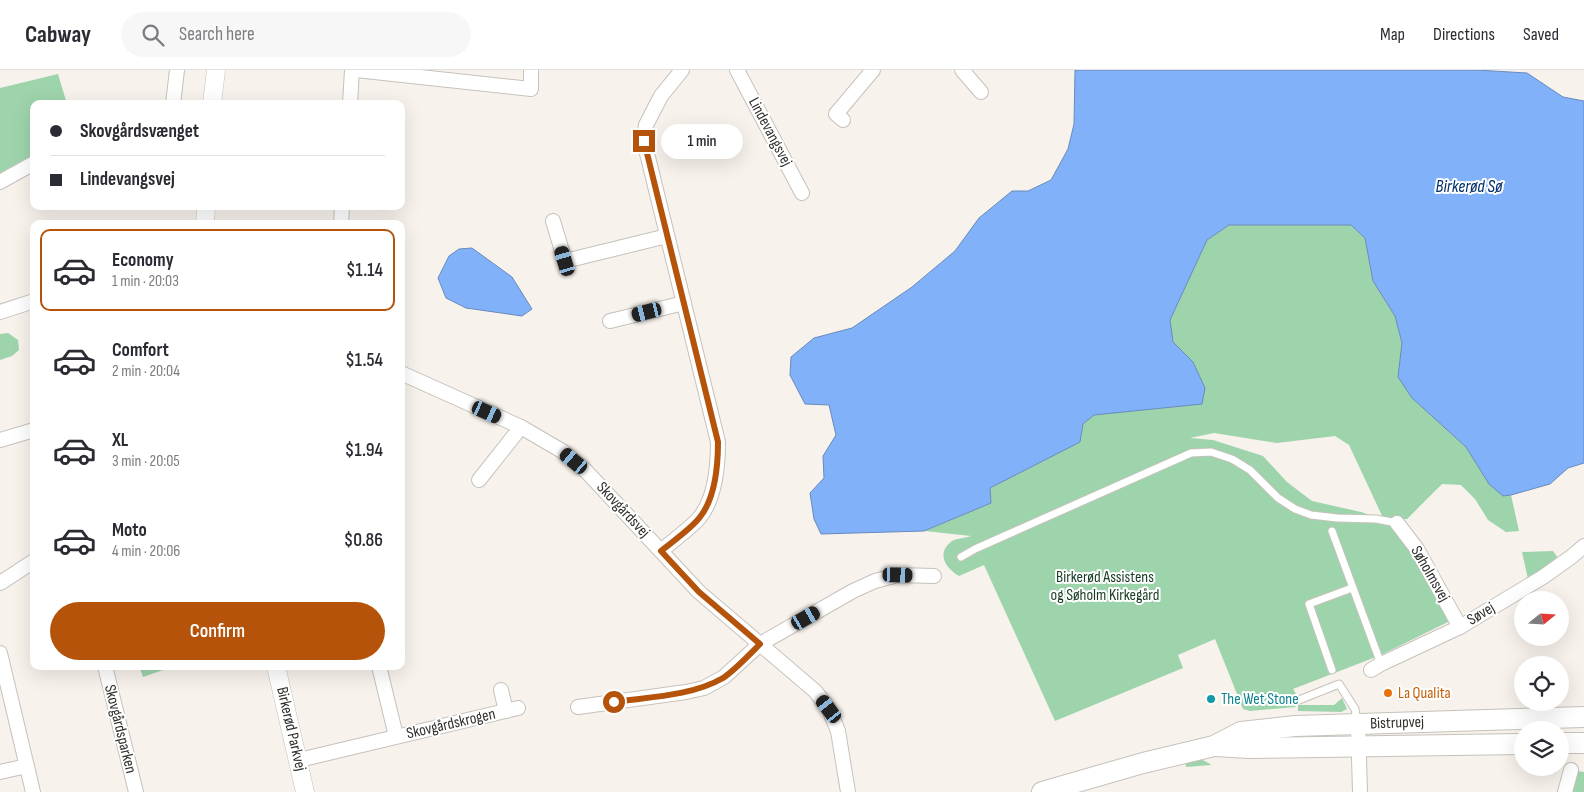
<!DOCTYPE html>
<meta charset="utf-8">
<style>
:root{--surface:#fff;--page:#f7f7f7;--text:#2b2b33;--muted:#7c7c81;--line:#e1e1e2;--accent:#b45309}
body{margin:0;font-family:"Sofia Sans Condensed",sans-serif;background:var(--page);color:var(--text);height:100vh;display:flex;flex-direction:column;font-size:19px;white-space:nowrap}
*{box-sizing:border-box;margin:0}
p{font-size:16px;color:var(--muted)}
.icon{flex:none;width:28px;height:28px;fill:none;stroke:currentColor;stroke-width:2;stroke-linecap:round;stroke-linejoin:round}
.map{position:relative;flex:1;overflow:hidden}
.panel{position:absolute;left:30px;top:150px;width:375px;height:450px;display:flex;flex-direction:column;background:var(--surface);border-radius:10px;box-shadow:0 5px 20px #0002}
.panel>*{flex:none}
.hud{position:absolute;left:30px;top:30px;width:375px;height:110px;border-radius:10px;box-shadow:0 5px 20px #0002;display:grid;align-content:center;height:110px;padding:0 20px;background:var(--surface)}
.needle{width:32px;rotate:72deg}
.buttons{position:absolute;left:1514px;top:521px;display:grid;gap:10px}
.buttons a{display:grid;place-items:center;width:55px;height:55px;border-radius:50%;background:var(--surface);box-shadow:0 5px 20px #0002;font-size:25px}
.end{position:absolute;width:22px;height:22px;margin:-11px;border:6px solid #b45309;background:#fff;box-shadow:0 0 0 2px #fff}
.from{border-radius:50%}
.bubble{position:absolute;height:35px;border-radius:18px;background:var(--surface);box-shadow:0 5px 20px #0002;font-size:16px;font-weight:600;line-height:35px;text-align:center}
.car{position:absolute;width:15px;height:30px;margin:-15px -8px;border-radius:6px;box-shadow:0 0 4px 1px #0007;background:linear-gradient(#222 24%,#8ab4d8 0 40%,#222 0 76%,#8ab4d8 0 86%,#222 0)}
.hud b{display:flex;align-items:center;gap:18px;height:48px;font-size:19px}
.hud b+b{border-top:1px solid var(--line)}
.hud i{width:12px;height:12px;background:var(--text)}
ul{padding:9px 0 0;list-style:none}
li{display:flex;align-items:center;gap:15px;height:82px;margin:0 10px 8px;padding:0 10px;border:2px solid transparent;border-radius:10px}
li div{flex:1}
li b{display:block;font-size:19px}
li em{font-style:normal;font-weight:600}
li.on{border-color:var(--accent)}
li>.icon{width:45px;height:45px;stroke-width:1.5}
.button{display:flex;gap:10px;margin-top:auto;padding:10px 20px}
.button a{flex:1;height:58px;border-radius:30px;background:var(--accent);color:#fff;font-size:20px;font-weight:600;line-height:58px;text-align:center}
header{display:flex;align-items:center;gap:30px;box-sizing:border-box;height:70px;padding:0 25px;background:var(--surface);border-bottom:1px solid var(--line)}
header strong{font-size:24px}
nav{display:flex;gap:28px;margin-inline-start:auto;font-size:18px}
.search{width:350px;height:45px;background:var(--page);display:flex;align-items:center;gap:12px;box-sizing:border-box;padding:0 18px;border-radius:28px;color:var(--muted);font-size:19px}
.map>svg:first-child{display:block}
.green{fill:#9ed4ac;fill-rule:evenodd}
.water{fill:#81b1f9;stroke:#698abc}
.lines{fill:none;stroke-linecap:round;stroke-linejoin:round}
.service-casing{stroke:#c6c2bb;stroke-width:9}
.minor-casing{stroke:#c6c2bb;stroke-width:16}
.tertiary-casing{stroke:#c6c2bb;stroke-width:19}
.secondary-casing{stroke:#c6c2bb;stroke-width:22}
.service{stroke:#fff;stroke-width:7}
.minor{stroke:#fff;stroke-width:14}
.tertiary{stroke:#fff;stroke-width:18}
.secondary{stroke:#fff;stroke-width:20}
.route{stroke:#b45309;stroke-width:6}
.food-dot{fill:#e8710a;stroke:#fff;stroke-width:2}
.culture-dot{fill:#0f9aa8;stroke:#fff;stroke-width:2}
.labels{text-anchor:middle;dominant-baseline:central;stroke-width:4;stroke-linejoin:round;paint-order:stroke}
.street-label{font-size:16px;fill:#302f2c;stroke:#fff}
.park-label{font-size:16px;fill:#173b23;stroke:#fff}
.food-label{font-size:16px;fill:#c56008;stroke:#fff;text-anchor:start}
.culture-label{font-size:16px;fill:#0d838f;stroke:#fff;text-anchor:start}
.water-label{font-size:18px;font-style:italic;fill:#022e6c;stroke:#fff}
</style>
<header>
<strong>Cabway</strong>
<div class="search"><svg class="icon" aria-label="search" viewBox="0 0 24 24"><circle cx="10" cy="10" r="6"/><path d="M15 15l6 6"/></svg>Search here</div>
<nav><a>Map</a><a>Directions</a><a>Saved</a></nav>
</header>
<div class="map">
<svg width="1584" height="722" viewBox="0 0 1584 722">
<rect width="100%" height="100%" fill="#f7f2eb"/>
<g class="green">
<polygon points="58,4 67,34 34,34 34,89 0,103 0,18"/>
<path d="M1229,155H1351L1365,168L1373,211L1395,246L1402,273L1399,308L1412,328L1466,377L1489,414L1503,426L1511,425L1519,461L1506,462L1488,450L1475,429L1461,415L1442,414L1407,449L1385,450L1405,473L1423,499L1450,551L1381,585L1293,619L1298,627L1292,631L1296,637L1250,641L1243,639L1215,569L1178,585L1183,598L1055,651L984,495L959,506C945,498 936,483 952,471C957,468 966,468 971,466L925,461L990,433V418L1080,372L1083,354L1094,345L1202,334L1193,292L1173,272L1169,250L1207,170ZM1214,363L1277,373L1335,366L1349,375L1384,450L1361,442L1312,431L1287,412L1263,386L1213,370L1190,368Z"/>
<polygon points="8,263 18,270 19,280 12,286 0,290 0,264"/>
<polygon points="1553,481 1558,488 1528,509 1522,482"/>
<polygon points="139,596 175,596 143,607"/>
<polygon points="1342,628 1347,639 1341,642 1298,641 1298,635 1334,635"/>
<polygon points="1199,688 1210,694 1211,695 1186,697 1185,691"/>
<polygon points="1578,701 1584,702 1584,722 1571,722"/>
</g>
<g class="water">
<polygon points="1075,0 1476,0 1527,3 1563,27 1584,31 1584,393 1568,398 1550,414 1511,425 1503,426 1489,414 1466,377 1412,328 1398,307 1402,273 1395,246 1373,211 1365,168 1351,155 1229,155 1207,170 1170,250 1173,272 1193,292 1205,318 1202,334 1094,345 1083,354 1080,372 990,418 991,433 924,461 821,464 814,449 810,423 824,408 823,386 836,365 829,335 805,334 790,305 791,287 814,268 852,258 912,217 955,181 979,148 1012,121 1028,121 1051,110 1068,79 1074,54"/>
<polygon points="472,178 512,207 532,239 522,246 466,238 446,228 438,208 449,186 459,179"/>
</g>
<g class="lines">
<g class="service-casing">
<g id="service">
<polyline points="1332,461 1381,594"/>
<polyline points="961,487 975,479 1191,383 1211,382 1232,389 1250,400 1278,428 1295,439 1311,445 1337,448 1376,449 1397,453"/>
<polyline points="1332,600 1309,534 1352,518"/>
<polyline points="1299,630 1339,614 1355,639 1357,651"/>
</g>
</g>
<g class="minor-casing">
<g id="minor">
<polyline points="356,0 531,19 531,0"/>
<polyline points="737,0 802,123"/>
<polyline points="962,0 981,22"/>
<polyline points="173,34 177,0"/>
<polyline points="350,34 352,0"/>
<polyline points="843,50 836,44 873,0"/>
<polyline points="0,112 34,93"/>
<polyline points="553,151 565,191 667,166"/>
<polyline points="341,154 342,136"/>
<polyline points="0,242 34,231"/>
<polyline points="610,251 684,233"/>
<polyline points="401,303 521,357 562,381 586,401 699,522 815,621 829,639 838,661 848,722"/>
<polyline points="0,370 34,360"/>
<polyline points="479,410 521,357"/>
<polyline points="1397,453 1417,479 1460,557"/>
<path d="M661,481C672,471 691,458 700,447C715,428 718,395 718,372L644,71L646,55L661,26L682,0"/>
<polyline points="0,513 34,491"/>
<polyline points="0,583 33,722"/>
<polyline points="105,596 136,722"/>
<polyline points="379,596 396,666"/>
<polyline points="1371,600 1381,594 1460,557 1543,507 1571,487 1584,476"/>
<polyline points="501,620 506,641"/>
<polyline points="578,637 686,622 704,618 724,607 760,574 853,521 875,511 898,505 934,506"/>
<polyline points="1358,654 1360,722"/>
<polyline points="299,690 518,638"/>
<polyline points="0,702 27,696"/>
<polyline points="1565,722 1571,700"/>
</g>
</g>
<g class="tertiary-casing">
<g id="tertiary">
<polyline points="212,34 216,0"/>
<polyline points="205,154 206,136"/>
<polyline points="276,596 305,722"/>
</g>
</g>
<g class="secondary-casing">
<g id="secondary">
<polyline points="1560,673 1584,673"/>
<polyline points="1216,676 1248,678 1522,674"/>
<polyline points="1042,722 1143,693 1214,676 1241,662 1295,656 1584,647"/>
</g>
</g>
<use href="#service" class="service"/>
<use href="#minor" class="minor"/>
<use href="#tertiary" class="tertiary"/>
<use href="#secondary" class="secondary"/>
</g>
<g class="lines">
<path class="route" d="M614,632C649,627 692,626 723,608C735,600 749,585 760,574L699,522L661,481C672,472 692,458 700,447C715,428 718,395 718,372L644,71"/>
</g>
<circle class="food-dot" cx="1388" cy="623" r="5"/>
<circle class="culture-dot" cx="1211" cy="629" r="5"/>
<g class="labels">
<g class="street-label">
<text transform="translate(770 62) rotate(62)">Lindevangsvej</text>
<text transform="translate(623 440) rotate(47)">Skovgårdsvej</text>
<text transform="translate(1430 504) rotate(60)">Søholmsvej</text>
<text transform="translate(1481 544) rotate(-31)">Søvej</text>
<text transform="translate(1397 653) rotate(-2)">Bistrupvej</text>
<text transform="translate(451 654) rotate(-13)">Skovgårdskrogen</text>
<text transform="translate(120 659) rotate(76)">Skovgårdsparken</text>
<text transform="translate(291 659) rotate(77)">Birkerød Parkvej</text>
</g>
<g class="park-label">
<text x="1105" y="507">Birkerød Assistens<tspan x="1105" dy="18">og Søholm Kirkegård</tspan></text>
</g>
<g class="food-label">
<text x="1398" y="623">La Qualita</text>
</g>
<g class="culture-label">
<text x="1221" y="629">The Wet Stone</text>
</g>
<g class="water-label">
<text x="1469" y="116">Birkerød Sø</text>
</g>
</g>
</svg>
<div class="buttons">
<a><svg class="needle" viewBox="-14 -14 28 28"><path d="M0-13l5 13h-10z" fill="#e53935"/><path d="M0 13l5-13h-10z" fill="#7c7c81"/></svg></a>
<a><svg class="icon" aria-label="locate" viewBox="0 0 24 24"><circle cx="12" cy="12" r="6"/><path d="M12 2v4M12 18v4M2 12h4M18 12h4"/></svg></a>
<a><svg class="icon" aria-label="layers" viewBox="0 0 24 24"><path d="M12 4l9 5-9 5-9-5zM3 14l9 5 9-5"/></svg></a>
</div>
<i class="end from" style="left:614px;top:632px"></i>
<i class="end" style="left:644px;top:71px"></i>
<div class="bubble" style="left:661px;top:54px;width:82px">1 min</div>
<i class="car" style="left:565px;top:191px;rotate:343deg"></i>
<i class="car" style="left:647px;top:242px;rotate:256deg"></i>
<i class="car" style="left:487px;top:342px;rotate:114deg"></i>
<i class="car" style="left:574px;top:391px;rotate:310deg"></i>
<i class="car" style="left:898px;top:505px;rotate:92deg"></i>
<i class="car" style="left:806px;top:548px;rotate:60deg"></i>
<i class="car" style="left:829px;top:639px;rotate:323deg"></i>
<div class="hud">
<b><i class="from"></i>Skovgårdsvænget</b>
<b><i></i>Lindevangsvej</b>
</div>
<section class="panel">
<ul>
<li class="on"><svg class="icon" aria-label="car" viewBox="0 0 24 24"><path d="M5 17H2v-5l4-1 3-4h7l3 4 3 1v5h-3M9 17h6M6 11h13"/><circle cx="7" cy="17" r="2"/><circle cx="17" cy="17" r="2"/></svg><div><b>Economy</b><p>1 min · 20:03</p></div><em>$1.14</em></li>
<li><svg class="icon" aria-label="car" viewBox="0 0 24 24"><path d="M5 17H2v-5l4-1 3-4h7l3 4 3 1v5h-3M9 17h6M6 11h13"/><circle cx="7" cy="17" r="2"/><circle cx="17" cy="17" r="2"/></svg><div><b>Comfort</b><p>2 min · 20:04</p></div><em>$1.54</em></li>
<li><svg class="icon" aria-label="car" viewBox="0 0 24 24"><path d="M5 17H2v-5l4-1 3-4h7l3 4 3 1v5h-3M9 17h6M6 11h13"/><circle cx="7" cy="17" r="2"/><circle cx="17" cy="17" r="2"/></svg><div><b>XL</b><p>3 min · 20:05</p></div><em>$1.94</em></li>
<li><svg class="icon" aria-label="car" viewBox="0 0 24 24"><path d="M5 17H2v-5l4-1 3-4h7l3 4 3 1v5h-3M9 17h6M6 11h13"/><circle cx="7" cy="17" r="2"/><circle cx="17" cy="17" r="2"/></svg><div><b>Moto</b><p>4 min · 20:06</p></div><em>$0.86</em></li>
</ul>
<div class="button"><a>Confirm</a></div>
</section>
</div>
